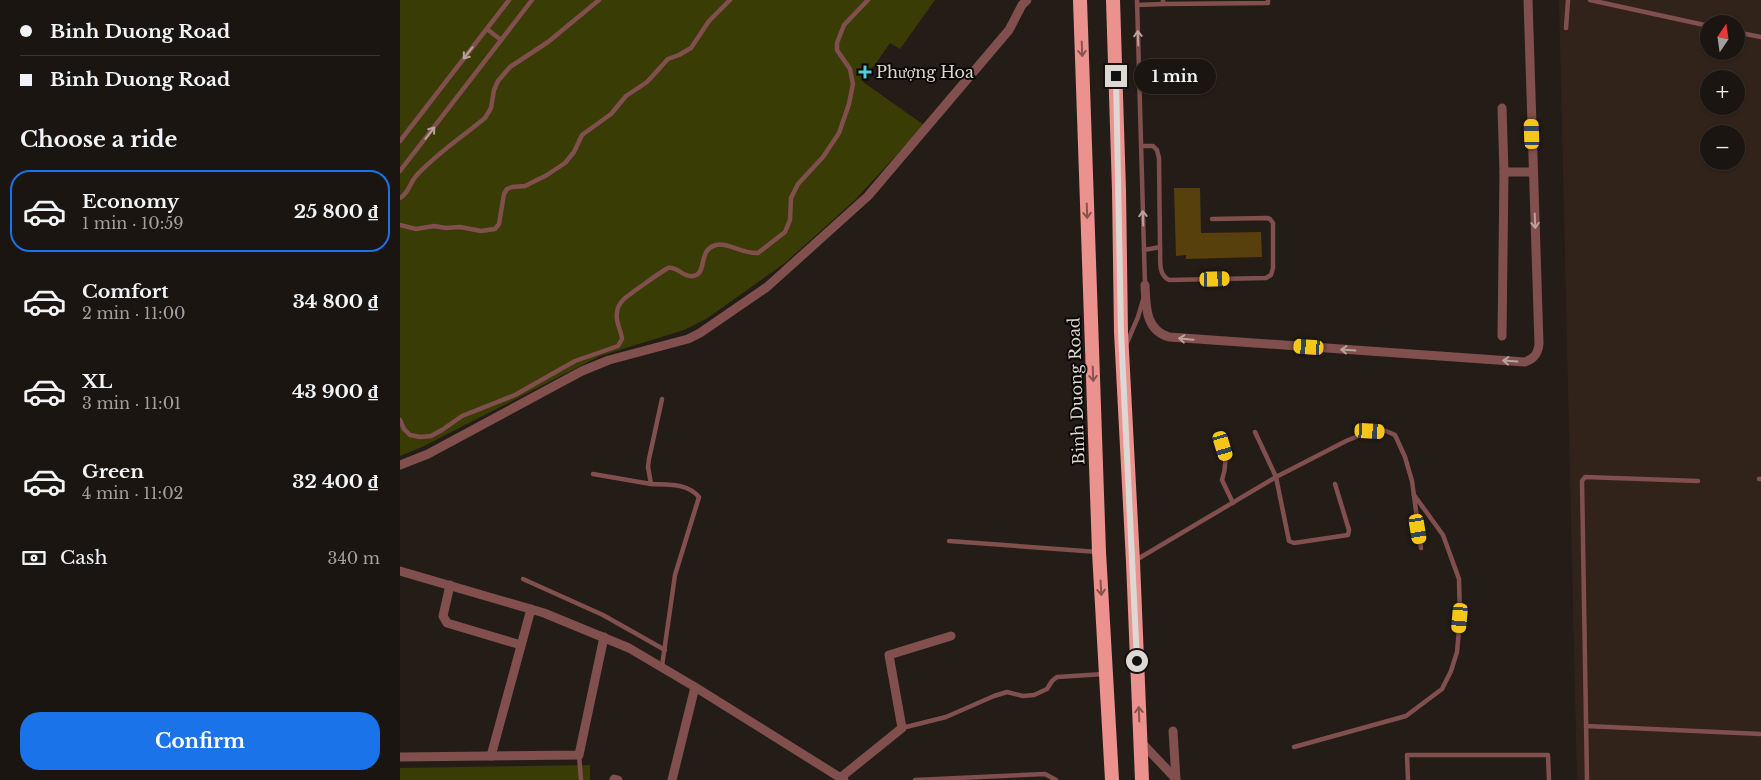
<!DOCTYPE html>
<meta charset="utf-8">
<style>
:root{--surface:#1b1511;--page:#28221f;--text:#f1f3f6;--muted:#a09f9f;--line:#393431;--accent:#1a73e8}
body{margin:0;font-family:"Libre Baskerville",serif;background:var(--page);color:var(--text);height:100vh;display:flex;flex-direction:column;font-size:19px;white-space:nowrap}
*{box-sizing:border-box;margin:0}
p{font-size:16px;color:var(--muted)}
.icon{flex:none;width:28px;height:28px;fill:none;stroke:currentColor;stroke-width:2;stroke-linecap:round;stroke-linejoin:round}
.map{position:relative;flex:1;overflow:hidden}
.details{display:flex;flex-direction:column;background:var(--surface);width:400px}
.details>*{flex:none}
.top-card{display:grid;align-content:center;height:110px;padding:0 20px;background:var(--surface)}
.needle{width:32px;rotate:13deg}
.tools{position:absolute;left:1300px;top:15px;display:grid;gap:10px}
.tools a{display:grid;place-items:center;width:45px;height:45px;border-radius:50%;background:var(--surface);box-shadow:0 1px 4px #0004,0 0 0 1px var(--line);font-size:25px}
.end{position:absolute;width:22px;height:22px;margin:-11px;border:6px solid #ded8d4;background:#111;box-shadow:0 0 0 2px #111}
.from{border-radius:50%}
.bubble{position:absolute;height:35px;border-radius:18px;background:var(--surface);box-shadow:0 1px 4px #0004,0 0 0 1px var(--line);font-size:16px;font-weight:800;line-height:35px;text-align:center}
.car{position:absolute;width:15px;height:30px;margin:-15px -8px;border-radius:6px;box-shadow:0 0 4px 1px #0007;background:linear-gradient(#f5c518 24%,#345 0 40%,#f5c518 0 76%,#345 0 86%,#f5c518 0)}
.top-card b{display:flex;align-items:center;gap:18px;height:48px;font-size:19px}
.top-card b+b{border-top:1px solid var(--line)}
.top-card i{width:12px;height:12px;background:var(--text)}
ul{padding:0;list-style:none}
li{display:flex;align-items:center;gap:15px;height:82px;margin:0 10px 8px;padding:0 10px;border:2px solid transparent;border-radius:20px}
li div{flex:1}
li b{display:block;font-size:19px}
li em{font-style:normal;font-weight:800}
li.active{border-color:var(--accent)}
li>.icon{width:45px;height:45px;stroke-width:1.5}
h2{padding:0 20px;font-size:22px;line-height:60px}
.pay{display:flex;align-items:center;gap:12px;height:55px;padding:0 20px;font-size:19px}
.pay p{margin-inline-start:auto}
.action{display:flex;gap:10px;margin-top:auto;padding:10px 20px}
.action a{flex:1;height:58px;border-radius:20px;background:var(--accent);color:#fff;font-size:20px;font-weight:800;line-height:58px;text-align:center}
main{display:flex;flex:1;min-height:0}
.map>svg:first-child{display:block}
.built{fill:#31231a;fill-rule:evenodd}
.green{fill:#393c04}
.building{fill:#57400b}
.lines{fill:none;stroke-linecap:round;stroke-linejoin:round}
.service{stroke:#814f4d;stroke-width:4.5}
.minor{stroke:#814f4d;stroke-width:9}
.trunk{stroke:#eb918e;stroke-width:14}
.oneway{stroke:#b9a19e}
.oneway2{stroke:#865350}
.route{stroke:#ded8d4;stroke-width:6}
.poi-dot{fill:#52cbd7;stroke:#0a0705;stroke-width:2}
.labels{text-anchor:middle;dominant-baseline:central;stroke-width:4;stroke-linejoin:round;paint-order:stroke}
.poi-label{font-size:16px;fill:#ded8d4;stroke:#0a0705;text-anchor:start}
.street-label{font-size:16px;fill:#ded8d4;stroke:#0a0705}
</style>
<main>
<section class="details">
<div class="top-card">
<b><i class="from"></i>Binh Duong Road</b>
<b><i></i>Binh Duong Road</b>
</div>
<h2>Choose a ride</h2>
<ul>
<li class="active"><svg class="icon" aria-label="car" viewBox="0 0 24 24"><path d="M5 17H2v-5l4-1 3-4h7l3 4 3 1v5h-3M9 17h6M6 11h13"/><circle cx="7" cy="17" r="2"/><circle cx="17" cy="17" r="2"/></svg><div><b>Economy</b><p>1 min · 10:59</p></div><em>25 800 ₫</em></li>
<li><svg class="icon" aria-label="car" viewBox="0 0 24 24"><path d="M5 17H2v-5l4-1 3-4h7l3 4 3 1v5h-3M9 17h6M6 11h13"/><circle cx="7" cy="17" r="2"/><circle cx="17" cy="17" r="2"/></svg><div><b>Comfort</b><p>2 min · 11:00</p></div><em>34 800 ₫</em></li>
<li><svg class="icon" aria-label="car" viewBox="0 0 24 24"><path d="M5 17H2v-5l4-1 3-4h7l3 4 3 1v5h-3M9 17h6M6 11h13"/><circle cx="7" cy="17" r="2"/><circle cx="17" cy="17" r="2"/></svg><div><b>XL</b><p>3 min · 11:01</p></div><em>43 900 ₫</em></li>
<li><svg class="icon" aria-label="car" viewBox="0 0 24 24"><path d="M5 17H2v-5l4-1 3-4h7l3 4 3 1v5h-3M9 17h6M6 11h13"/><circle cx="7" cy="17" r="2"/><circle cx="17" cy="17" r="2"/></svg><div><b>Green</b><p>4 min · 11:02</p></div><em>32 400 ₫</em></li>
</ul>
<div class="pay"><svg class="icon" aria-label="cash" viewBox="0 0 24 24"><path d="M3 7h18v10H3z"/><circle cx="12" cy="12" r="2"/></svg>Cash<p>340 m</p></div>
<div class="action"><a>Confirm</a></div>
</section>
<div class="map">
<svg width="1361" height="780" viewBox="0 0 1361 780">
<rect width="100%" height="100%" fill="#241c17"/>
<path class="built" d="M1159,0H1361V780H1177ZM1309,24H1336V51H1309ZM1309,79H1336V106H1309ZM1309,134H1336V161H1309Z"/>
<g class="green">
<polygon points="0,0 535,0 500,49 490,43 463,82 524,125 455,200 385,263 306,319 284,330 200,356 22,447 0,456"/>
<polygon points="190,765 190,780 0,780 0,768"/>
</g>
<polygon class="building" points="774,188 800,188 801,233 861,232 862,257 786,259 786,255 776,256"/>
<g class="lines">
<g class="service">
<polyline points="737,0 745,285"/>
<polyline points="763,0 763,4 868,3 868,0"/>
<polyline points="1190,0 1309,26"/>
<polyline points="737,5 763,4"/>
<polyline points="1166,28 1168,0"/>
<polyline points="87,29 101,40"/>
<polyline points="1336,32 1361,37"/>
<polyline points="0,141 109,0"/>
<polyline points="741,146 753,146 757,150 759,158 760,247 744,250"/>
<polyline points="0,171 132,0"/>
<path d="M0,198C9,193 9,184 16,176C36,154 62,137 85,118L91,108L94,90L98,81L110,67L148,42L199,0"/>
<polyline points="0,225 16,229 34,226 46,228 60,227 81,231 95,229 99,224 104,194 107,189 112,187 125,186 147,175 165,163 174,152 182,135 211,114 226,96 247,82 268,59 279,55 291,48 309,21 330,0"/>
<path d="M760,247C761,258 757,274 769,280L866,278L871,275L873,268V223L870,219L867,218L812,219"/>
<polyline points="726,345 738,317 743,300"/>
<path d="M0,420L4,429L10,435L20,437L31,436L42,430L62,416L115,395L175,361L218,346L222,339C221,329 215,322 217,313C217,308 220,303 224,299C227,296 265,269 268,268C278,266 283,278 293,276C308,274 297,250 316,245C328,242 342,254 358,253L385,232L390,220L391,198L398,184L423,157L439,133L449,104L453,84L450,69L437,50V43L444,25L468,0"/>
<polyline points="855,432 876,477 889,541 894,543 948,535 949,530 935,484"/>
<path d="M823,446C827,458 826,468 822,480L833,503"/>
<polyline points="193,474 251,484"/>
<polyline points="1359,479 1361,479"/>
<polyline points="549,541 698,552"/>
<polyline points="736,560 876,477 946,441 970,431 986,431 995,435 1005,457 1012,481 1021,548"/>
<polyline points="123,579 203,615 265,650"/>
<path d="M262,666L275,575L299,497C287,483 269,485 251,484L248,467L249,459L262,399"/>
<polyline points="1186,726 1361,734"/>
<polyline points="502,728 546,717 594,696 607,692 623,696 634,695 647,689 652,681 657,677 704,674"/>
<polyline points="894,747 1006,716 1042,689 1051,671 1057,652 1060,618 1059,579 1043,535 1014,495"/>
<polyline points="179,755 181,780"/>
<polyline points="515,780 645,774 656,780"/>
<polyline points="1008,780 1007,755 1148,755 1149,780"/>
<polyline points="1187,780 1182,481 1185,477 1298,481"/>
</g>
<g class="minor">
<polyline points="1102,108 1104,172 1102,336"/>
<polyline points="1104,172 1133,172"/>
<path d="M745,285C746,306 745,330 769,337L1125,362C1134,359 1138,354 1139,344L1128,0"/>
<polyline points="0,465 28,454 182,371 209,360 288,339 300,333 367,287 468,196 609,30 622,5 627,0"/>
<polyline points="0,571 144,613 229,648 295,687 444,780"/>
<polyline points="50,585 43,616 47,623 121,645"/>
<polyline points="773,731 776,780"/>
<polyline points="740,741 776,779"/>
<polyline points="91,756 131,609"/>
<polyline points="0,757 179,755 204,637"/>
<polyline points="440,778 502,728 489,655 551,636"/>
<polyline points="214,779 218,780"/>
<polyline points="272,780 295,687"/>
</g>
<g class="trunk">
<polyline points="680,0 699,552 712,780"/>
<polyline points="713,0 719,190 721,332 733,562 742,780"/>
</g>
</g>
<defs><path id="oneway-shaft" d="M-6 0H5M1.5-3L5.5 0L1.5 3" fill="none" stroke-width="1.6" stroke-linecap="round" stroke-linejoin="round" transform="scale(1.25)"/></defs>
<g class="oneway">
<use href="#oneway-shaft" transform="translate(738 38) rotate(-92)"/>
<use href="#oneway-shaft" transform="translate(68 53) rotate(128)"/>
<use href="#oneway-shaft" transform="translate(30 133) rotate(-52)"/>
<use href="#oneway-shaft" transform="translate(743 218) rotate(-92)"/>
<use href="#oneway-shaft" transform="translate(1135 221) rotate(88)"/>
<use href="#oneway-shaft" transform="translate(786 339) rotate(-175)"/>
<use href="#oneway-shaft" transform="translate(948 350) rotate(-176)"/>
<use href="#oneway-shaft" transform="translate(1110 361) rotate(-176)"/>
</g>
<g class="oneway2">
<use href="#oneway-shaft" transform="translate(682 49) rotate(88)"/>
<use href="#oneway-shaft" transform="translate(687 211) rotate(88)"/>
<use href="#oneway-shaft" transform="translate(693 374) rotate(88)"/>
<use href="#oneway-shaft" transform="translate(701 588) rotate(87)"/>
<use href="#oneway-shaft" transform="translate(739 714) rotate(-92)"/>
</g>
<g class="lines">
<polyline class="route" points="716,76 721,332 737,661"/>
</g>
<path class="poi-dot" d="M462.5 64.5h5v5h5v5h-5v5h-5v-5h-5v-5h5z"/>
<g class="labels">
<g class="poi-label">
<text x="476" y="72">Phượng Hoa</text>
</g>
<g class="street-label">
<text transform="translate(676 391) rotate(-92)">Binh Duong Road</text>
</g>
</g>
</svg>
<div class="tools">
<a><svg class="needle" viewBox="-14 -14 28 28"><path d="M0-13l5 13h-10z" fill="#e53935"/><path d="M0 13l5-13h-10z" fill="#a09f9f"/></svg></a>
<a>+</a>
<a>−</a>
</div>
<i class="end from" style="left:737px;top:661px"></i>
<i class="end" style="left:716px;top:76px"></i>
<div class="bubble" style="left:734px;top:59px;width:82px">1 min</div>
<i class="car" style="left:1132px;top:134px;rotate:358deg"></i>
<i class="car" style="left:815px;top:279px;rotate:88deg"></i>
<i class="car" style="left:909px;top:347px;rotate:274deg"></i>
<i class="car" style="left:970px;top:431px;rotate:93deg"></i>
<i class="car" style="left:823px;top:446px;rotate:163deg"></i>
<i class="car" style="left:1018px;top:529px;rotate:171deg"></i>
<i class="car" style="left:1060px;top:618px;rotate:185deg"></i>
</div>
</main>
